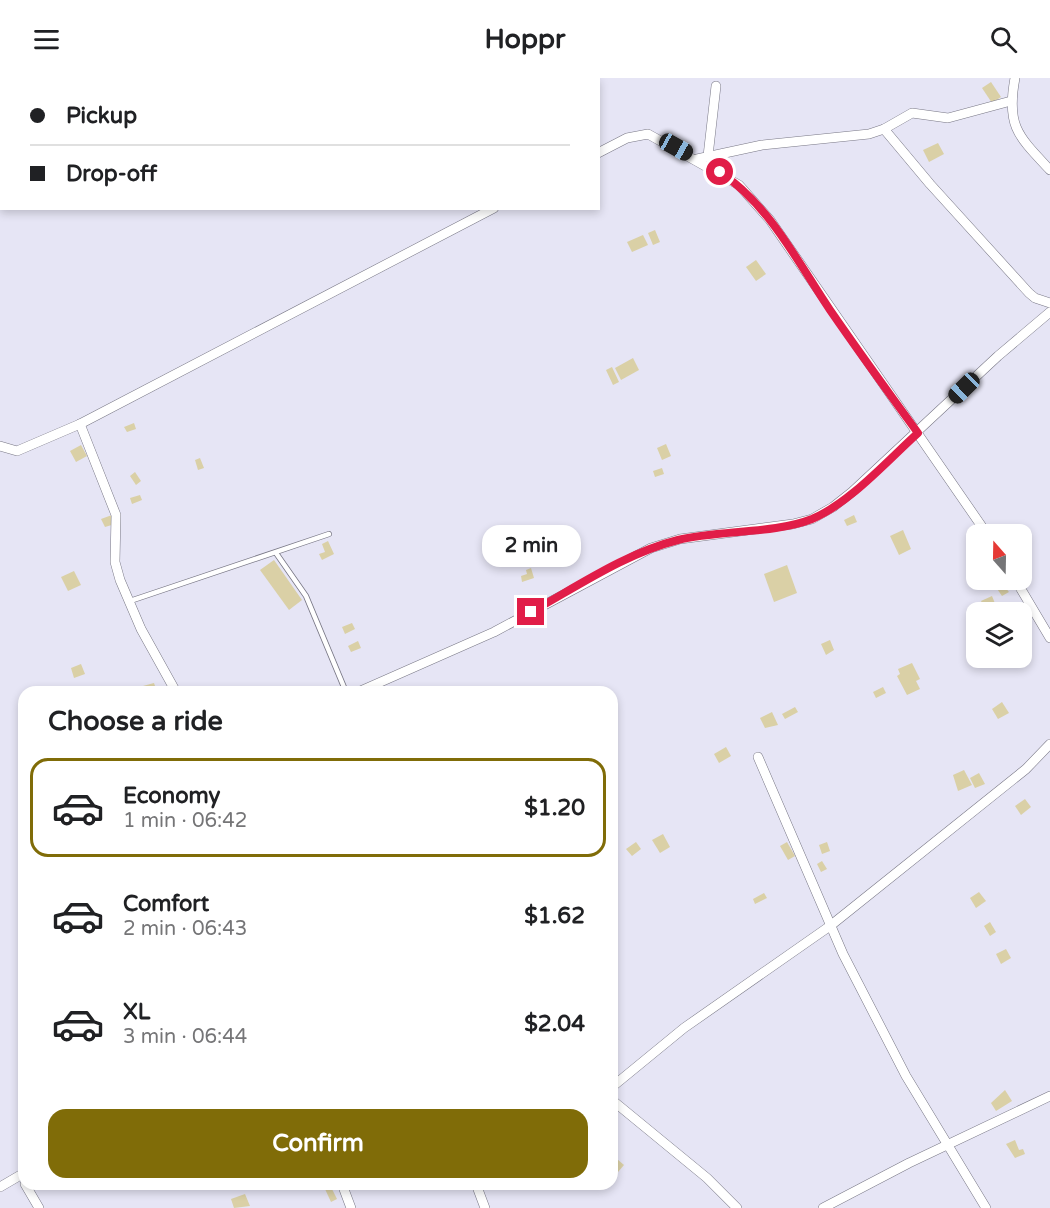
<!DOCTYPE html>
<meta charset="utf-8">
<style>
:root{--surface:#fff;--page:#f6f6f6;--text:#202124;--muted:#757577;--line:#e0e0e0;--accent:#806c08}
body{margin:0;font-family:"Varela Round",sans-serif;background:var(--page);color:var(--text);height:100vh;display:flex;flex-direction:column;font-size:22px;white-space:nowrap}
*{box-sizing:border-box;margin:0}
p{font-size:20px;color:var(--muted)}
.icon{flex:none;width:33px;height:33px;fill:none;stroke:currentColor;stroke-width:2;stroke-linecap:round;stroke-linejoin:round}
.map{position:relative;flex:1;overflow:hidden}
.panel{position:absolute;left:18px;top:608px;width:600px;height:504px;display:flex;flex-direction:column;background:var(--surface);border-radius:18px;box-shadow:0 3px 9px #0003}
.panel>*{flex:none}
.hud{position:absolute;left:0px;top:0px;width:600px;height:132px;box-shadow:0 3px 9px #0003;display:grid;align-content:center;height:132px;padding:0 30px;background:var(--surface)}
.needle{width:39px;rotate:340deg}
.tools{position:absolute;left:966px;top:446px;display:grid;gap:12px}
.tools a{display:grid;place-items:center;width:66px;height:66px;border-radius:12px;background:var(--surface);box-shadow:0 3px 9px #0003;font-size:30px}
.end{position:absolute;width:27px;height:27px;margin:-14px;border:8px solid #e11d48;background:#fff;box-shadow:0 0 0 3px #fff}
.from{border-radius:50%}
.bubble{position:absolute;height:42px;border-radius:18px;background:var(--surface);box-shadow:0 3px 9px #0003;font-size:20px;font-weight:800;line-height:42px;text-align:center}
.car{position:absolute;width:18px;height:36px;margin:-18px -9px;border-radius:8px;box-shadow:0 0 4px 2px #0007;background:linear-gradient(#222 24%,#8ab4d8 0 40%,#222 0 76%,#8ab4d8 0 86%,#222 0)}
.hud b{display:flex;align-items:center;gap:21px;height:57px;font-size:22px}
.hud b+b{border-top:2px solid var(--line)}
.hud i{width:15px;height:15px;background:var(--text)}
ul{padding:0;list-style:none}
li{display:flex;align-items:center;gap:18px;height:99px;margin:0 12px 9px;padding:0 18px;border:3px solid transparent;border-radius:18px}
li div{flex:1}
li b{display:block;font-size:22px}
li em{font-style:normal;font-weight:800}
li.selected{border-color:var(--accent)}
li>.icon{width:54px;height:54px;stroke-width:1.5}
h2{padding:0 30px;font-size:27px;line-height:72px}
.primary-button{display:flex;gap:12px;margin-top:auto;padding:12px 30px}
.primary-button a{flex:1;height:69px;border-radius:18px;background:var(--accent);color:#fff;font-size:24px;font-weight:800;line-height:69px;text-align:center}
header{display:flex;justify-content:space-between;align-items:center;height:78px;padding:0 30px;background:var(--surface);font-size:27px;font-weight:800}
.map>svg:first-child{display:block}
.building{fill:#dad0a6}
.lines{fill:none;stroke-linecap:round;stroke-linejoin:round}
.lane-casing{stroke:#787785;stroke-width:6}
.street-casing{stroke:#787785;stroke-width:10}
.lane{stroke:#fff;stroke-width:4.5}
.street{stroke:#fff;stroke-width:9}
.route{stroke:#e11d48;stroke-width:8}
</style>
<header><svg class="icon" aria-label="menu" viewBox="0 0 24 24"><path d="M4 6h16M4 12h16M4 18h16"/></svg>Hoppr<svg class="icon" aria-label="search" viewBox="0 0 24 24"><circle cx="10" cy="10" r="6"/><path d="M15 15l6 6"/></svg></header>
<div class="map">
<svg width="1050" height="1130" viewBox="0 0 1050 1130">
<rect width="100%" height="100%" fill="#e6e5f5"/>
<g class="building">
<polygon points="991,4 1001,19 992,25 982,10"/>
<polygon points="938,65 944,76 929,84 923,72"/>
<polygon points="655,152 660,164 653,167 648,155"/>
<polygon points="643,157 648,167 632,174 627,164"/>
<polygon points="756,182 766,196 756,203 746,189"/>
<polygon points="633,280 639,292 621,302 615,290"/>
<polygon points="612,289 619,304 613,307 606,292"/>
<polygon points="134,345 136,351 127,354 124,349"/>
<polygon points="666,366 671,378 662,382 657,370"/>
<polygon points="81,367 87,378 76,384 70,373"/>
<polygon points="200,380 204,390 198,392 195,382"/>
<polygon points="662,390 664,396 655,399 653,393"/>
<polygon points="135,394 141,403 136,407 130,398"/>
<polygon points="140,417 142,422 132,426 130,420"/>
<polygon points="112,437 115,446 105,449 101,441"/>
<polygon points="854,437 857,444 847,448 844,442"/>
<polygon points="903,452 911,471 899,477 890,458"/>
<polygon points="328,463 334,476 322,482 319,476 325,474 322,466"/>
<polygon points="274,482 302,522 289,532 260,492"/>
<polygon points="787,487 797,515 774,524 764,496"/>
<polygon points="531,490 534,500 522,504 521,498 527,496 526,492"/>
<polygon points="74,493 81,507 68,513 61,499"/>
<polygon points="998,501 1009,514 1002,518 993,505"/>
<polygon points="992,518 996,528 986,533 981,523"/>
<polygon points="352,545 355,551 345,556 342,549"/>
<polygon points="830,562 834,572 826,577 821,566"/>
<polygon points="358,563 361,570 351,574 348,568"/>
<polygon points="912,585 920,601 916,603 920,611 907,617 897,598 900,596 898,591"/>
<polygon points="81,586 85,596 74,600 71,590"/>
<polygon points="154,605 156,611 145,614 143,608"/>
<polygon points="883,609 886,615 876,620 873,614"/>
<polygon points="1002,624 1009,635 998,641 992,631"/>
<polygon points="795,629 798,634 785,641 782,636"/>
<polygon points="772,634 778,647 765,650 760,640"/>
<polygon points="726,669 731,678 719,685 714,676"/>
<polygon points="964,692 972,707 958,713 953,697"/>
<polygon points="979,695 985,706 975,710 970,700"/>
<polygon points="1025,721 1031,729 1021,737 1015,728"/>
<polygon points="663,756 670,769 660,775 652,762"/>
<polygon points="636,764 641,771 632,778 626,771"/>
<polygon points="787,764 795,778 788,782 780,768"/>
<polygon points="827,764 830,773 822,776 819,767"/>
<polygon points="822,783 827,791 821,794 817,786"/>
<polygon points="979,814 986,823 976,830 970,820"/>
<polygon points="764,815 767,820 755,826 753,821"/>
<polygon points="990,844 996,854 990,858 984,848"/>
<polygon points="1006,871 1011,880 1001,886 996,876"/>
<polygon points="1005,1012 1012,1023 996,1033 991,1025"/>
<polygon points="1015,1062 1019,1072 1023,1071 1025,1076 1015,1080 1006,1066"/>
<polygon points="617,1081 624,1087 612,1101 612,1086"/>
<polygon points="331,1109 337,1121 331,1124 325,1111"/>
<polygon points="245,1116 250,1128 234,1130 231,1121"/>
</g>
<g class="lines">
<g class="lane-casing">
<g id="lane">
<polyline points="276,475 306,518 346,614"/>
<polyline points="130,523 329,456"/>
</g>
</g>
<g class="street-casing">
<g id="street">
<path d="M1015,0C1006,48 1018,58 1050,92"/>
<polyline points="884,51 930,106 1029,215 1035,220 1050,225"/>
<polyline points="598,75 627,60 648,56 739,107 770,142 987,456"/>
<polyline points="708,78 716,8"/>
<polyline points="697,81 762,67 869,56 884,51 912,35 948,40 1011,23"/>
<polyline points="80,346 116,437 115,484 120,502 141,551 176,614"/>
<polyline points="0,368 17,373 80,346 494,130"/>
<polyline points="1015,501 1050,560"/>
<polyline points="358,614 494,554 651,470 680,461 793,446 812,441 833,429 852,414 998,278 1050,234"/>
<polyline points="758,679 843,876 906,998 986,1130"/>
<polyline points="612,1009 684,950 830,848 1026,691 1050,666"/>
<polyline points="612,1022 707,1100 737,1130"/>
<polyline points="25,1106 39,1130"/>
<polyline points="342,1106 351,1130"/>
<polyline points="476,1106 485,1130"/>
<polyline points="0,1109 24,1095"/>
<polyline points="823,1130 909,1085 1050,1018"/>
</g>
</g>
<use href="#lane" class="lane"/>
<use href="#street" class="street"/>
</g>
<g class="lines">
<path class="route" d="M531,534C578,508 626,475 678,462C719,452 774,456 812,441C850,425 888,382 918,355C888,314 859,274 830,232C797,183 770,128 720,94"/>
</g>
</svg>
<div class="tools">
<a><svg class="needle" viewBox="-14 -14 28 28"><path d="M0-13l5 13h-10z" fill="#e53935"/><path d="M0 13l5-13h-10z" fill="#757577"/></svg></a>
<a><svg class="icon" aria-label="layers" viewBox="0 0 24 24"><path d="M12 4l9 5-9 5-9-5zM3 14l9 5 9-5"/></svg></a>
</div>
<i class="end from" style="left:720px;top:94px"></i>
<i class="end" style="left:531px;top:534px"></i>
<div class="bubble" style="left:482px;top:447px;width:99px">2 min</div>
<i class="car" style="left:676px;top:69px;rotate:119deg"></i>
<i class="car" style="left:964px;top:310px;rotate:226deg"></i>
<div class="hud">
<b><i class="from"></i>Pickup</b>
<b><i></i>Drop-off</b>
</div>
<section class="panel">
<h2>Choose a ride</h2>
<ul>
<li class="selected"><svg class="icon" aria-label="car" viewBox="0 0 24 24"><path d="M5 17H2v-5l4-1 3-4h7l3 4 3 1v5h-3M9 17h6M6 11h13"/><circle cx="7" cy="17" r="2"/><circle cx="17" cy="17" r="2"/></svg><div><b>Economy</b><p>1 min · 06:42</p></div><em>$1.20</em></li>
<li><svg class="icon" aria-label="car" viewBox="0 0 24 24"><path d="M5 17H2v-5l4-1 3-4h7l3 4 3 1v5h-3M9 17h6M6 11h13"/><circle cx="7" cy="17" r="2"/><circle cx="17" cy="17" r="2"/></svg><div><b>Comfort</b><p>2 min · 06:43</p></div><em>$1.62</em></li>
<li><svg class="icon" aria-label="car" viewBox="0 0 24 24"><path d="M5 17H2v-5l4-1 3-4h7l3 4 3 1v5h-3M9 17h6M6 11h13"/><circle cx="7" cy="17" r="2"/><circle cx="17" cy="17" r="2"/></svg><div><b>XL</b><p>3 min · 06:44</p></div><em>$2.04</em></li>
</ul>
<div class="primary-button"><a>Confirm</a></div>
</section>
</div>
